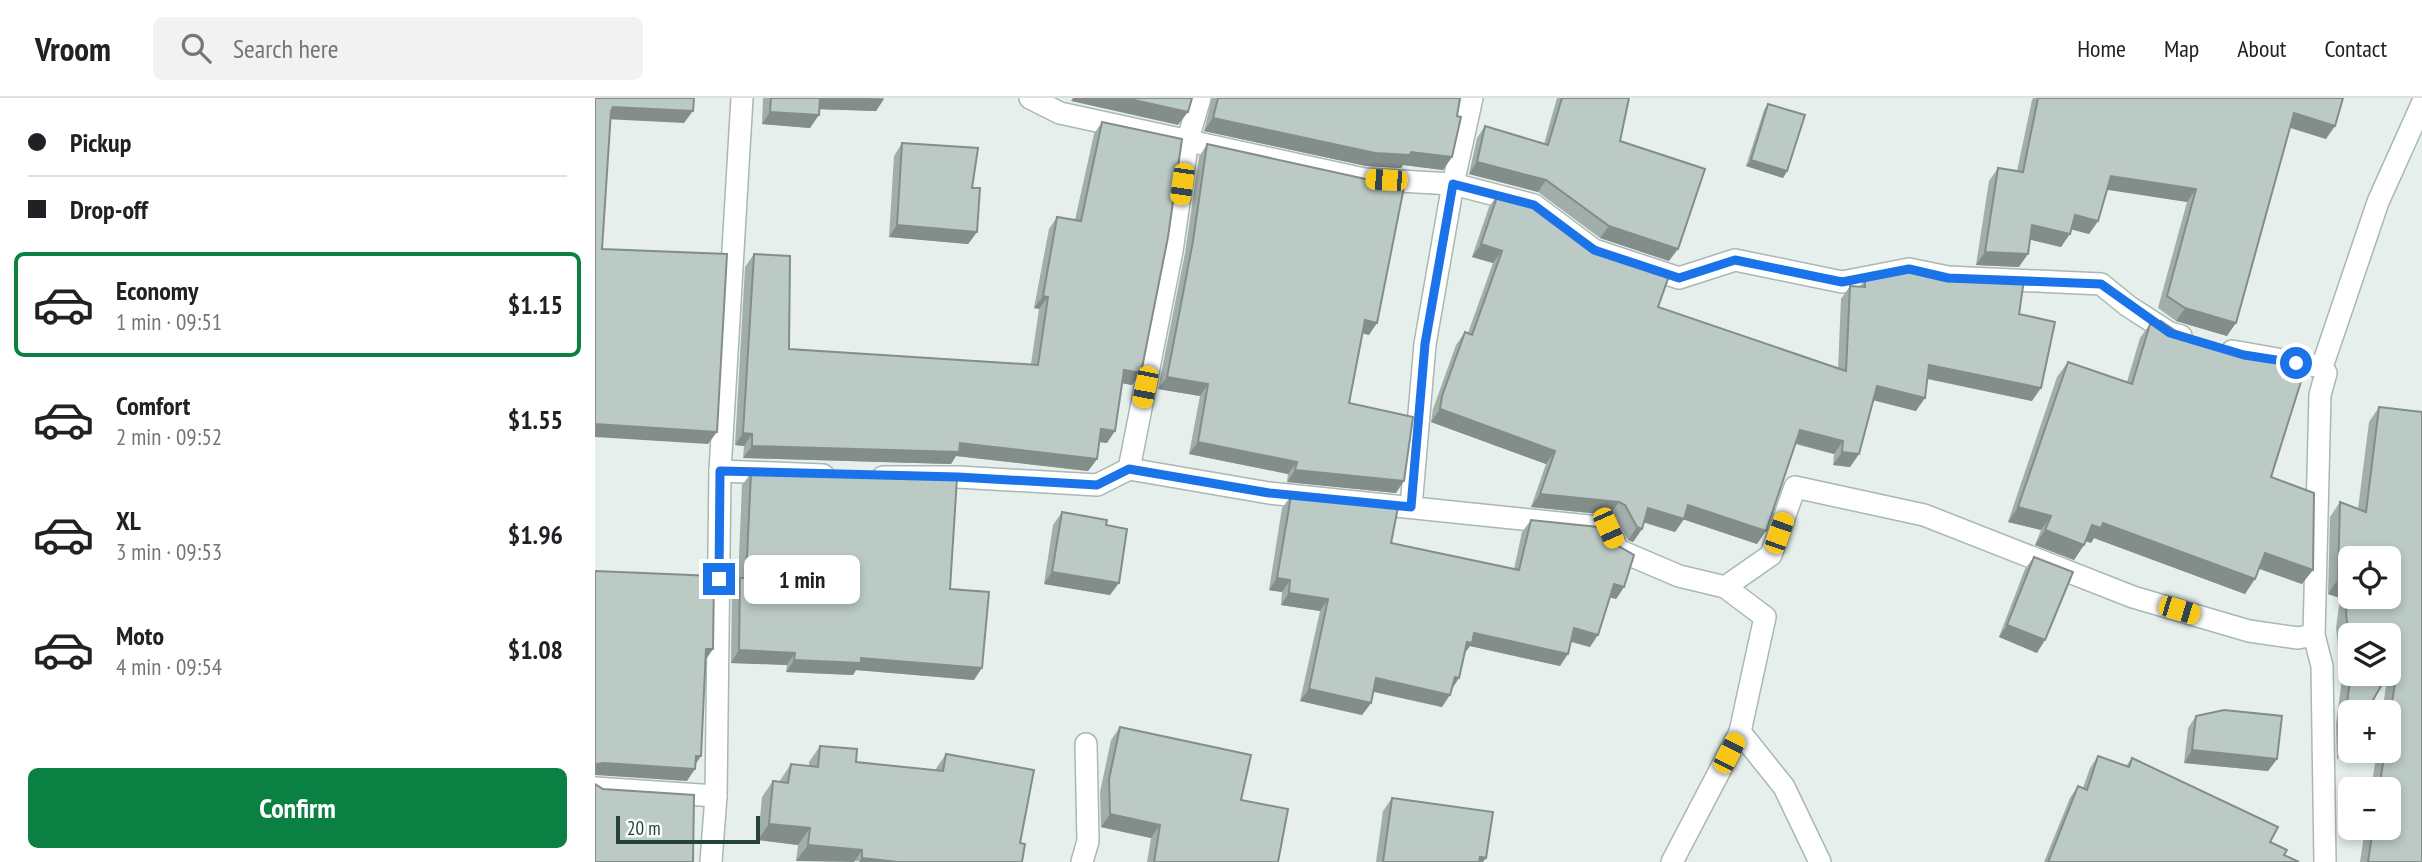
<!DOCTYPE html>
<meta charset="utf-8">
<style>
:root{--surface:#fff;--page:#f2f2f2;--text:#202124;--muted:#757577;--line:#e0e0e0;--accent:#0b8043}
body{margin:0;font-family:"PT Sans Narrow",sans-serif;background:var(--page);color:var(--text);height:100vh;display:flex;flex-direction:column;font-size:26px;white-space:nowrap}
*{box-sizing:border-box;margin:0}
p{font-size:23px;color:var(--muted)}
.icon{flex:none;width:38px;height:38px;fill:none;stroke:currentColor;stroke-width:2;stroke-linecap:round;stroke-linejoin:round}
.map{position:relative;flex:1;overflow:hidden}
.sheet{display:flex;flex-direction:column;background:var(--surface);width:595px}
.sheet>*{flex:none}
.guide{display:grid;align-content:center;height:154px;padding:0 28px;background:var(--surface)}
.tools{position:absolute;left:1743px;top:448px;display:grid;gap:14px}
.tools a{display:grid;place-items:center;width:63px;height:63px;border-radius:10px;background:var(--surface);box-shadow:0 4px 10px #0003;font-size:35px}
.scale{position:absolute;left:21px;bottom:18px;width:144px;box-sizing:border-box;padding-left:7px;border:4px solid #24423a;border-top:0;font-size:19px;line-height:24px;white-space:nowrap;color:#24423a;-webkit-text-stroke:5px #f7fbf9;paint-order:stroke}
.end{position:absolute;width:32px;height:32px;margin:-16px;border:9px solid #1a73e8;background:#fff;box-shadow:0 0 0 4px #fff}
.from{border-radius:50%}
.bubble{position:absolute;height:49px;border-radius:10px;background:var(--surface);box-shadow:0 4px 10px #0003;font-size:23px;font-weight:600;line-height:49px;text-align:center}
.car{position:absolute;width:21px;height:42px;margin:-21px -10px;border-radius:9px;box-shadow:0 0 5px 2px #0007;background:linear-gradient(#f5c518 24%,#345 0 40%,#f5c518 0 76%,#345 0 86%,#f5c518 0)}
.guide b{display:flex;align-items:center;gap:24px;height:66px;font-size:26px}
.guide b+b{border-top:2px solid var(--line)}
.guide i{width:18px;height:18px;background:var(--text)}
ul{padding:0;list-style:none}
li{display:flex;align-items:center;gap:21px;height:105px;margin:0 14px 10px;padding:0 14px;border:4px solid transparent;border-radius:10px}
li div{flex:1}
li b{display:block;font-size:26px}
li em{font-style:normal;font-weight:600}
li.active{border-color:var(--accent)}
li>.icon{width:63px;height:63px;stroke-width:1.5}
.button{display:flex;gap:14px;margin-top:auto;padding:14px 28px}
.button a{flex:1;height:80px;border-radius:10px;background:var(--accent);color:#fff;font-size:28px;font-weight:600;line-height:80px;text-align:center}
header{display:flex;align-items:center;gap:42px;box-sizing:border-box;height:98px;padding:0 35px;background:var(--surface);border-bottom:2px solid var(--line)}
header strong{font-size:33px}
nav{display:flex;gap:38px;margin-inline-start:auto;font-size:24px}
.search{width:490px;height:63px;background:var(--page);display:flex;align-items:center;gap:18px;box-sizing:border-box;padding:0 24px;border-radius:10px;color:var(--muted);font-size:26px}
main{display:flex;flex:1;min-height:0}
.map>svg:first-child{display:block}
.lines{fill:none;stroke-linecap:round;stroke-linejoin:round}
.minor-casing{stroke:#a8b8b2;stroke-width:24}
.minor{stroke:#fff;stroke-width:21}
.wall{fill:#a1aea9;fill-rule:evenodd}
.shaded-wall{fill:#838d89}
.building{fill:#bbcac4;stroke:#838d89;stroke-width:2;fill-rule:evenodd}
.route{stroke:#1a73e8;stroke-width:9}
</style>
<header>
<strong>Vroom</strong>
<div class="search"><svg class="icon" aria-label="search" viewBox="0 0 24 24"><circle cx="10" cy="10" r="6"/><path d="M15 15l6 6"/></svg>Search here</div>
<nav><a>Home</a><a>Map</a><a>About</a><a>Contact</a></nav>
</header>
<main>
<section class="sheet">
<div class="guide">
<b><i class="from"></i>Pickup</b>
<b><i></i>Drop-off</b>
</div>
<ul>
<li class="active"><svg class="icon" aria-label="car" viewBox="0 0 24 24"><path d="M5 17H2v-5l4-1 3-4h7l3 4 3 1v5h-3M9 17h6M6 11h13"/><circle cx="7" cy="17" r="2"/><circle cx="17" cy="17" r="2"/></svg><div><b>Economy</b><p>1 min · 09:51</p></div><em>$1.15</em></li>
<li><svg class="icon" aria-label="car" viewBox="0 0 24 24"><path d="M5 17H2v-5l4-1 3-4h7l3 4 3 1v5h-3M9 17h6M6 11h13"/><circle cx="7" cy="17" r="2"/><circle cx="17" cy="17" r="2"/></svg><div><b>Comfort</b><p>2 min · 09:52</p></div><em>$1.55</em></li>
<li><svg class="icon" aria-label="car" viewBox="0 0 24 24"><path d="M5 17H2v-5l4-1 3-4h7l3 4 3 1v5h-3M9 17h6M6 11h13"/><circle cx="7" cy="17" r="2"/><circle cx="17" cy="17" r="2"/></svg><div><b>XL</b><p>3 min · 09:53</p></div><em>$1.96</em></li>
<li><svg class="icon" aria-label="car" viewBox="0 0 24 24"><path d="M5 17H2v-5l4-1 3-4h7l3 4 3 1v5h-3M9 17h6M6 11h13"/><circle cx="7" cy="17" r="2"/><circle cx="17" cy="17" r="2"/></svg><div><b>Moto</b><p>4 min · 09:54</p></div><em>$1.08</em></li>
</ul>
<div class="button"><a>Confirm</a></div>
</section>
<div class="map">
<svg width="1827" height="764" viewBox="0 0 1827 764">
<rect width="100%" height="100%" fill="#e6efeb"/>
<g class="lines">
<g class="minor-casing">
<g id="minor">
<polyline points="435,0 465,15 769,81 858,86 939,107 999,152 1084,180 1140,162 1247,184 1314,171 1353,179 1506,186 1533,208 1575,235 1586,238"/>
<polyline points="1637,253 1727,269"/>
<polyline points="534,371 577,153 593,41 605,0"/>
<polyline points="125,373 228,377"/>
<polyline points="288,379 363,379 502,387 534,371 674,395 1013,430 1023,452 1084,478 1130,489 1176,457 1200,389 1329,417 1538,499 1654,533 1703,540 1719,537"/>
<polyline points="816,409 830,246 858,86 877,0"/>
<polyline points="1145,634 1189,689 1225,764"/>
<polyline points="0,690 121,698"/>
<polyline points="116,764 121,698 125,373 147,0"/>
<polyline points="487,764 493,743 491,646"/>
<polyline points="1077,764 1145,634 1170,519 1130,489"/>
<polyline points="1730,764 1727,568 1719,537 1725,297 1731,275 1727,269 1783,104 1827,6"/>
</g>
</g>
<use href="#minor" class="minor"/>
</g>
<g class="wall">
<polygon points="168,0 289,0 281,13 224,11 215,30 167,26"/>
<polygon points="617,0 865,0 857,59 848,72 808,67 806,70 771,68 609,33"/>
<polygon points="962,0 1034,0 1025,43 1074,163 1005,140 943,94 874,76 882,40 890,28 949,46"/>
<polygon points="1438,0 1748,0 1731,41 1695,30 1632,238 1581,223 1563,210 1592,104 1512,91 1503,123 1494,136 1476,131 1466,149 1435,141 1424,169 1381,167 1394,83 1403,70 1422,73 1437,2"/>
<polygon points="1173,6 1192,73 1188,80 1151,68 1169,12"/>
<polygon points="507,24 537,287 527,285 512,345 504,344 502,361 493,373 361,358 356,366 148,360 149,348 140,347 150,169 159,156 194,251 436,266 444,211 439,210 454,131 462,119 480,122 499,36"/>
<polygon points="307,45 382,134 373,146 294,139 299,58"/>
<polygon points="612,46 774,237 768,235 754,305 801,395 692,384 693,376 594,356 605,298 563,291 590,155 604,59"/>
<polygon points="903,96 1063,209 1243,271 1246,201 1255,188 1265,188 1270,182 1424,216 1437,303 1332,281 1321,313 1279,302 1264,356 1255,369 1238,367 1239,356 1200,346 1162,446 1089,421 1080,434 1049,424 1047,431 1038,444 1033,442 1021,420 1015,417 936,409 951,366 836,324 838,311 861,247 870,234 873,235 898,165 877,159 894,109"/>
<polygon points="1566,223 1676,379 1707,486 1664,471 1650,496 1499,440 1496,445 1491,443 1479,462 1440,447 1446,432 1413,424 1462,279 1473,264 1532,284 1545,240 1555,226 1563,228"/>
<path d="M1784,309L1827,764H1765L1770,730H1794V691H1776L1782,653H1794V614H1787L1793,576L1752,648L1742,662L1741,626L1747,581L1741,530L1745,500L1733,496L1735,419L1745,404L1763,411L1774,324ZM1755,537L1794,576H1755Z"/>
<polygon points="156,375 355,491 379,582 261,572 258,577 191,574 192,567 136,565 137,492 143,483 147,387"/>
<polygon points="696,398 796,445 919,471 927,434 936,422 1029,489 1021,501 1015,499 995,549 976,544 965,568 875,548 869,556 864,580 857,591 847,609 778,594 776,605 767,617 705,603 725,513 686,507 687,494 674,492 687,410"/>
<polygon points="467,414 511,427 515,497 449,486 458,427"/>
<polygon points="1439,459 1442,555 1404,539 1430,471"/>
<polygon points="1601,618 1682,661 1673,673 1589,665 1593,630"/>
<polygon points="525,629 646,702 683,764 552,764 556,740 506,729 505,694 516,642"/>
<polygon points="225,648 261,664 340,672 351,656 425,745 427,764 201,763 203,747 163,742 167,699 178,683 184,684 196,666 214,668 214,664"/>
<polygon points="1503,658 1531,668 1537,660 1675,744 1689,757 1704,764 1449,764 1475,700 1483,688 1488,690 1495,670"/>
<polygon points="797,700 888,764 781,764 788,713"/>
</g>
<g class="shaded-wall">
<polygon points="224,0 272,0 289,1 281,13 216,11"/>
<polygon points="478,0 530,0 593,14 583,27 476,3"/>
<polygon points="18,9 98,13 89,25 10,21"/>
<polygon points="175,14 224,17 215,30 167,26"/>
<polygon points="1699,15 1740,28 1731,41 1690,28"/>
<polygon points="618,20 816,54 857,59 848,72 808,67 806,70 771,68 609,33"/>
<polygon points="1156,62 1192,73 1188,80 1151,68"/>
<polygon points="882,64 951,82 943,94 874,76"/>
<polygon points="1516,78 1601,91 1592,104 1507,91"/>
<polygon points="1480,117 1503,123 1494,136 1471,130"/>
<polygon points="302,127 382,134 373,146 294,139"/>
<polygon points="1437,127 1475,136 1466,149 1428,140"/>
<polygon points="1014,128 1083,151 1074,163 1005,140"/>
<polygon points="886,146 907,153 898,165 877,159"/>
<polygon points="1390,154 1433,156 1424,169 1381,167"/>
<polygon points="448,198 453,199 444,211 439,210"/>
<polygon points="1590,210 1641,225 1632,238 1581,223"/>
<polygon points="770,222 782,225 774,237 762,234"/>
<polygon points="1334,267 1446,290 1437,303 1325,279"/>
<polygon points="529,272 546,275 537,287 520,284"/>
<polygon points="572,279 613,286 605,298 563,291"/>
<polygon points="1282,288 1330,300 1321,313 1273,301"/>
<polygon points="845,311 960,353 951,366 836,324"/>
<polygon points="0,326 122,334 113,346 0,339"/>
<polygon points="506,331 520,333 512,345 498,343"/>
<polygon points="1205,332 1248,343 1239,356 1196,344"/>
<polygon points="148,335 157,336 149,348 140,347"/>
<polygon points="603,344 702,364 693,376 594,356"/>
<polygon points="365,345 502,361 493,373 361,358 356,366 148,360 157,348"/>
<polygon points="1247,354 1264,356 1255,369 1238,367"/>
<polygon points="700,372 809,383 801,395 692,384"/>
<polygon points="945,396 1024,404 1015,417 936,409"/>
<polygon points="1093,407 1171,433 1162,446 1084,420"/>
<polygon points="1423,409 1456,418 1446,432 1413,424"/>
<polygon points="1053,410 1089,421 1080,434 1044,423"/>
<polygon points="1508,425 1660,481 1650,496 1499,440 1496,445 1487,442 1497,427"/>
<polygon points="1042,429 1047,431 1038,444 1033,442"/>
<polygon points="1450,432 1489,447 1479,462 1440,447"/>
<polygon points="1670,455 1718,472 1707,486 1660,469"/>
<polygon points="457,474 524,485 515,497 449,486"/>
<polygon points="682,480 695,482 687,494 674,492"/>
<polygon points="1743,481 1755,485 1745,500 1733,496"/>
<polygon points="1019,486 1029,489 1021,501 1010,498"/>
<polygon points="694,495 733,501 725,513 686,507"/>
<polygon points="1412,527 1450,542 1442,555 1404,539"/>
<polygon points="979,530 1003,537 995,549 971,542"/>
<polygon points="879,535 973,556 965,568 875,548 868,557 863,556"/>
<polygon points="111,551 118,551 110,563"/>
<polygon points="144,552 200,555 192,567 136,565"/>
<polygon points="266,560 387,570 379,582 261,572 258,577 191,574 199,562"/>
<polygon points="860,579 864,580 856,592"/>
<polygon points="781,580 855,597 847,609 772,592"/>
<polygon points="714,591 776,605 767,617 705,603"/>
<polygon points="1597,652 1682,661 1673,673 1589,665"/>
<polygon points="101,658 106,658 98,670"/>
<polygon points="9,665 100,671 92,683 0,677 0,669 2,666"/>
<polygon points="515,716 565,727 556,740 506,729"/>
<polygon points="174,726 215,730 203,747 163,742"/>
<polygon points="213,747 267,752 259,764 201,763"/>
<polygon points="885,759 891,760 888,764 881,764"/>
<polygon points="267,760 303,764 264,764"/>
</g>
<g class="building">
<polygon points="0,0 99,0 98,13 18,9 16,13 7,151 132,156 122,334 0,326"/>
<polygon points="176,0 225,0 224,17 175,14"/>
<polygon points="530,0 597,0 593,14"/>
<polygon points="623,0 865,0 862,18 866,19 857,59 816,54 815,57 780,55 618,20"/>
<polygon points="967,0 1034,0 1025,43 1110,71 1083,151 1014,128 951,82 882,64 890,28 953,47"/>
<polygon points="1443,0 1748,0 1740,28 1699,15 1641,225 1590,210 1572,198 1601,91 1516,78 1503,123 1480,117 1475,136 1437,127 1433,156 1390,154 1403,70 1428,74"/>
<polygon points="1173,6 1210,17 1192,73 1156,62"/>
<polygon points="507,24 587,41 573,139 546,275 529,272 520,333 506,331 502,361 365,345 364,354 157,348 157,336 148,335 159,156 195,158 194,251 443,267 453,199 448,198 462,119 486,123"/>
<polygon points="307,45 383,50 377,90 385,90 382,134 302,127"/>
<polygon points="612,46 775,82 810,84 782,225 770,222 754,305 818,319 809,383 700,372 702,364 603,344 613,286 572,279 598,143"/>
<polygon points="903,96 942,106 1004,151 1075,175 1063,209 1251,273 1255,188 1270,189 1270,182 1323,172 1361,179 1429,182 1424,216 1460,224 1446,290 1334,267 1330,300 1282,288 1264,356 1247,354 1248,343 1205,332 1171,433 1093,407 1089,421 1053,410 1047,431 1042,429 1030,407 1024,404 945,396 960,353 845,311 847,298 870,234 877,237 907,153 886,146"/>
<polygon points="1566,223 1581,233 1709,274 1676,379 1719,395 1718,472 1670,455 1660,481 1508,425 1506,430 1497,427 1489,447 1450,432 1456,418 1423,409 1473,264 1537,286 1555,226 1565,229"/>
<path d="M1784,309L1827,314V764H1773L1778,730H1794V691H1784L1790,653H1794V625L1804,558L1794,575V537H1755V549L1751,515L1755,485L1743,481L1745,404L1771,414ZM1755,460H1794V499H1755Z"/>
<polygon points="156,375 362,380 355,491 394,494 387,570 266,560 266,565 199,562 200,555 144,552 145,480 151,480"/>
<polygon points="696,398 803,409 796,445 924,472 936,422 1013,430 1020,446 1039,457 1029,489 1019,486 1003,537 979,530 973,556 879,535 877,545 872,544 864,580 860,579 855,597 781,580 776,605 714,591 733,501 694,495 695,482 682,480"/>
<polygon points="467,414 512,422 511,427 532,431 524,485 457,474"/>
<polygon points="1439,459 1478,474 1450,542 1412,527"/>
<polygon points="0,473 119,478 118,551 111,551 106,658 101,658 100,671 9,665 2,666 0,670"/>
<polygon points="1756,576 1793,576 1771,614 1755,614 1755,642 1752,648 1751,612"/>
<polygon points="1629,612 1687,618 1682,661 1597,652 1601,618"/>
<polygon points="525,629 656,657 646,702 693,711 683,764 559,764 565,727 515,716 514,681"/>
<polygon points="225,648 262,651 261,664 348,673 351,656 439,672 425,745 430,746 427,764 303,764 267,760 267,752 213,747 215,730 174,726 178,683 193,685 196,666 223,669"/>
<polygon points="1503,658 1534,669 1537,660 1683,729 1675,744 1692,752 1689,757 1704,764 1453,764 1483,688 1492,692"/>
<polygon points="0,686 8,691 99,697 98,764 0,764"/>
<polygon points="797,700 898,714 891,760 885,759 884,764 788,764"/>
</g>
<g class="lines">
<polyline class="route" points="124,481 125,373 363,379 502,387 534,371 674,395 816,409 830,246 858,86 939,107 999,152 1084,180 1140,162 1247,184 1314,171 1353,180 1506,186 1575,235 1649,257 1701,265"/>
</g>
</svg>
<div class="tools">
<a><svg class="icon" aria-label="locate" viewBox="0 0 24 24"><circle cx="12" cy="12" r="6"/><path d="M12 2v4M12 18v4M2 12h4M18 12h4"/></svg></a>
<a><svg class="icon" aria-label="layers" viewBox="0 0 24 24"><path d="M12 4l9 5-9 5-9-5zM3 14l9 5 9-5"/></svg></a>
<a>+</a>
<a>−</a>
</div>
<div class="scale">20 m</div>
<i class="end from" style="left:1701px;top:265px"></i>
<i class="end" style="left:124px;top:481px"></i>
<div class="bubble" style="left:149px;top:457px;width:116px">1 min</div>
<i class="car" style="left:791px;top:82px;rotate:273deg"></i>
<i class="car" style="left:587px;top:86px;rotate:188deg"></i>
<i class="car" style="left:550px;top:289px;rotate:191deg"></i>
<i class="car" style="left:1013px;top:430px;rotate:156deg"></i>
<i class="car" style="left:1184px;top:435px;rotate:19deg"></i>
<i class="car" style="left:1584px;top:512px;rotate:107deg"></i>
<i class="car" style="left:1134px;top:655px;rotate:27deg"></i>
</div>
</main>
